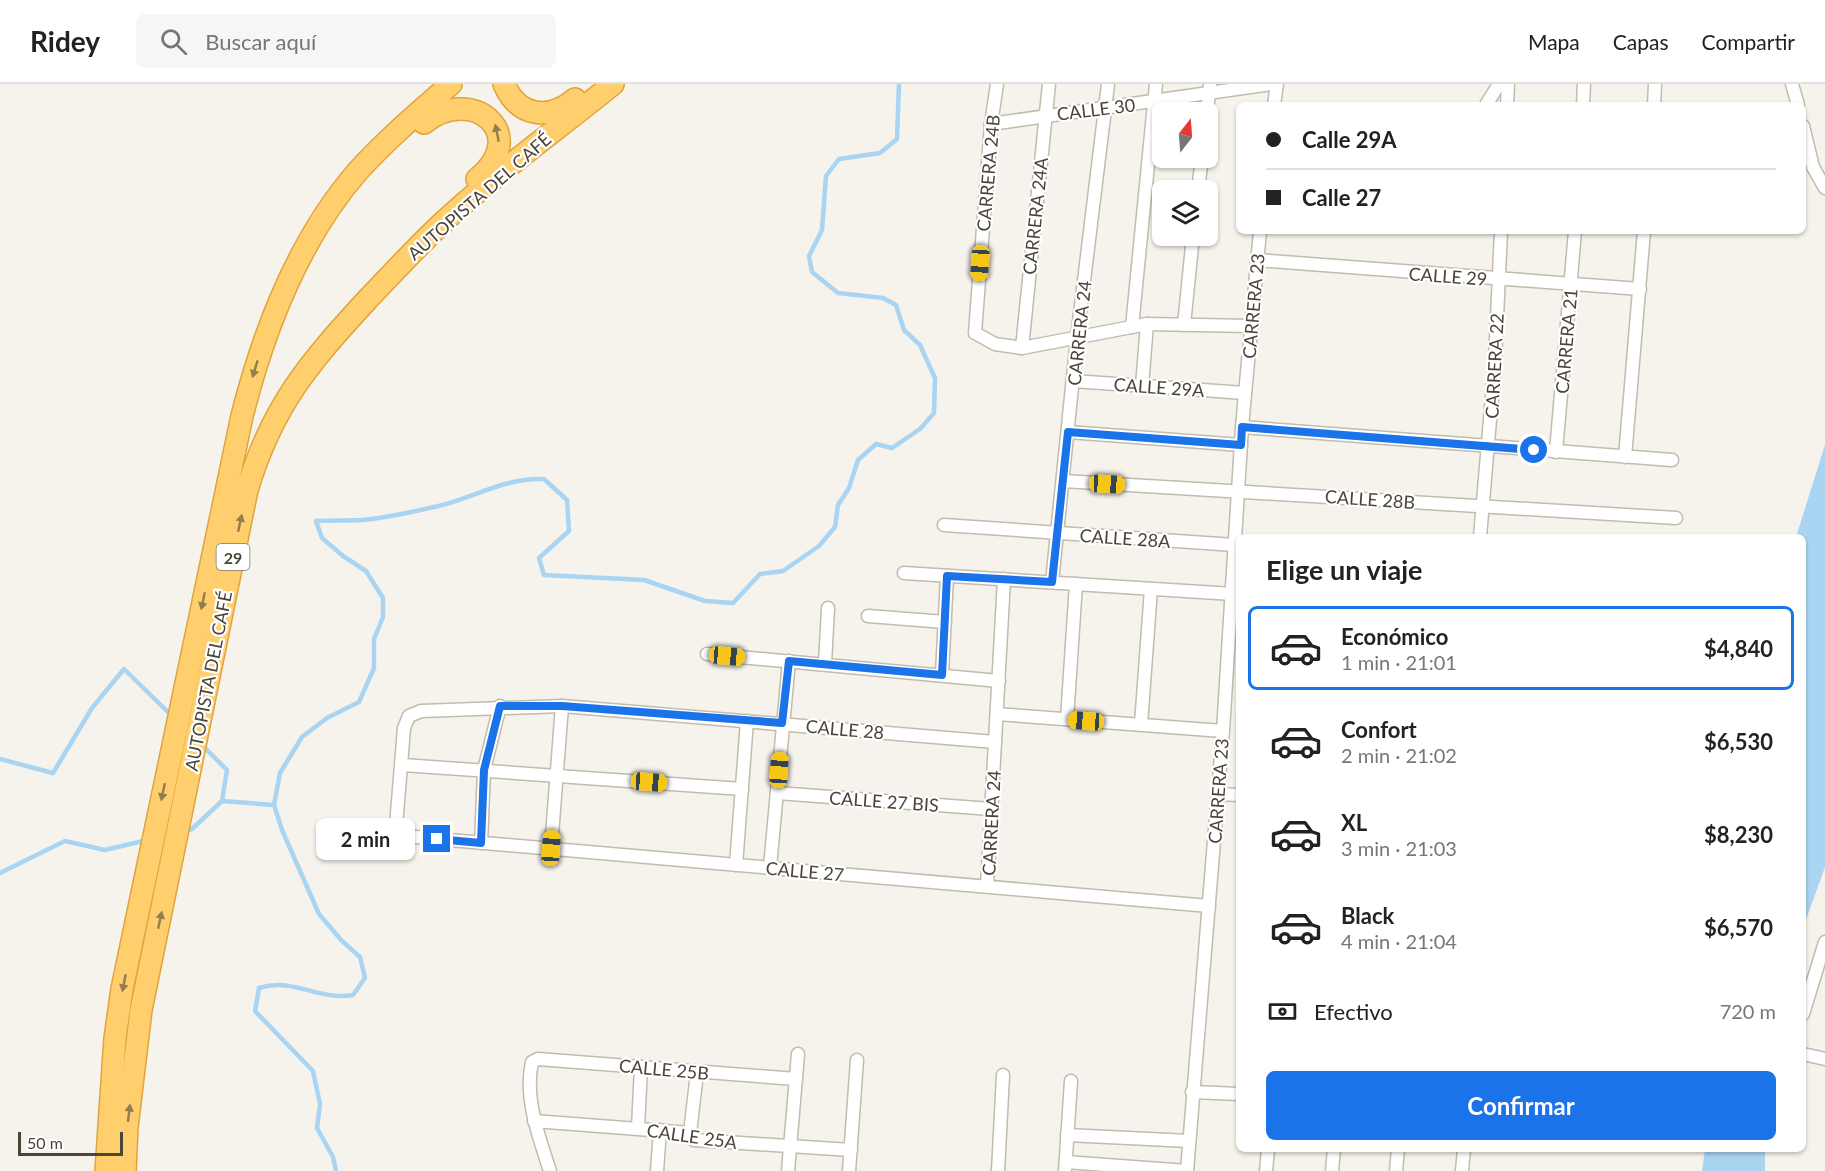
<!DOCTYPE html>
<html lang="es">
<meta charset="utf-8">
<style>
:root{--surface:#fff;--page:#f6f6f6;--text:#222;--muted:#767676;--line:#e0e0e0;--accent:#1a73e8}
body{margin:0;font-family:Lato,sans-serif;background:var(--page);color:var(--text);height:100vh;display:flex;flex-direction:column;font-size:22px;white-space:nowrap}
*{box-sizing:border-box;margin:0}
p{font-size:20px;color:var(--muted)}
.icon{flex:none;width:33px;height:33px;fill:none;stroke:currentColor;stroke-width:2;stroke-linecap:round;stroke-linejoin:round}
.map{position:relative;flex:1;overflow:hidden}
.drawer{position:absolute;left:1236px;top:450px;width:570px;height:618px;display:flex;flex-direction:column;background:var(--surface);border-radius:9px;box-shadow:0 2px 4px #0004}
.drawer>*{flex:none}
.guide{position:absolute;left:1236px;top:18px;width:570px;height:132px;border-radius:9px;box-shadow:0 2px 4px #0004;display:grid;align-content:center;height:132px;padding:0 30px;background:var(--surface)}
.needle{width:39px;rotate:17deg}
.controls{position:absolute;left:1152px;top:18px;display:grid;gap:12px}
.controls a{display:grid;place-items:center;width:66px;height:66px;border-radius:9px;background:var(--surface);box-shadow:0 2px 4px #0004;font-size:30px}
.scale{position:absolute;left:18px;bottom:15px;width:105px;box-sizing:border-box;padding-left:6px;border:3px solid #4b4439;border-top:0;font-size:16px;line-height:21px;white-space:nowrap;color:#4b4439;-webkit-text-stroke:4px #fff;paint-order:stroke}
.end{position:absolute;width:27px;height:27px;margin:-14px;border:8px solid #1a73e8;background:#fff;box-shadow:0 0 0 3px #fff}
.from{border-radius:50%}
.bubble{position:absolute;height:42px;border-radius:9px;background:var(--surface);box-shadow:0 2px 4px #0004;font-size:20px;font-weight:700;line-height:42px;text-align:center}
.car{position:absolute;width:18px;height:36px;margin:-18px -9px;border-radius:8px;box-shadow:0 0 4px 2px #0007;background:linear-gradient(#f5c518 24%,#345 0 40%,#f5c518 0 76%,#345 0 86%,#f5c518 0)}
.guide b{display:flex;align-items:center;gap:21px;height:57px;font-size:22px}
.guide b+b{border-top:2px solid var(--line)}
.guide i{width:15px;height:15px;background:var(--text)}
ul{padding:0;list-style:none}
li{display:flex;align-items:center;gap:18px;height:84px;margin:0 12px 9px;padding:0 18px;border:3px solid transparent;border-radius:9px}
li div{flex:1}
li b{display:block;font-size:22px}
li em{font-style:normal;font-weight:700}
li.active{border-color:var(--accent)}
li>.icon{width:54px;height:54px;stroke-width:1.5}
h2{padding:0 30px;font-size:27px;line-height:72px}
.pay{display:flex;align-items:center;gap:15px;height:66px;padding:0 30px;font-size:22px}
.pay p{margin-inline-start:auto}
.button{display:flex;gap:12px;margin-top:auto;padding:12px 30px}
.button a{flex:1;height:69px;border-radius:9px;background:var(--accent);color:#fff;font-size:24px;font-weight:700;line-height:69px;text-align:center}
header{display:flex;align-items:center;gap:36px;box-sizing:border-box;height:84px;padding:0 30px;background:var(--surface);border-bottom:2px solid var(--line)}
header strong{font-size:28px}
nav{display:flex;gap:33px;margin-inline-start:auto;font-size:21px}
.search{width:420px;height:54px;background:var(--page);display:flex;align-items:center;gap:15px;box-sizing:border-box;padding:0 21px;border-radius:9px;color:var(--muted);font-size:22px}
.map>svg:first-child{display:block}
.water{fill:#a9d4f2}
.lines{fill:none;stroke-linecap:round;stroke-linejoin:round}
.stream{stroke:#a9d4f2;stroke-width:4.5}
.street-casing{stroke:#c2bbae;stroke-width:15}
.highway-casing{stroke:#e0a43c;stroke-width:24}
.street{stroke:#fff;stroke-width:12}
.highway{stroke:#ffcf6e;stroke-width:21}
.oneway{fill:#937c4e}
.route{stroke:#1a73e8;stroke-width:8}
.labels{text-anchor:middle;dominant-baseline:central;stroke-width:4.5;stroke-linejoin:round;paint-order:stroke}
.shield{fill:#fff;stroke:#817c74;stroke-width:1.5}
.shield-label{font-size:16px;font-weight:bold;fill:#4b4439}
.street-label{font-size:18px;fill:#4b4439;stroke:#fff}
</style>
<header>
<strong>Ridey</strong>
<div class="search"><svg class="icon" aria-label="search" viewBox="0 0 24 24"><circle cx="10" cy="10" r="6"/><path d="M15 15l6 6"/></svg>Buscar aquí</div>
<nav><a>Mapa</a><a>Capas</a><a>Compartir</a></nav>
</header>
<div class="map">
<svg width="1825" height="1087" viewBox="0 0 1825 1087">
<rect width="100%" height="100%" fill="#f6f3ec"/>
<g class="water">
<polygon points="1825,361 1825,783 1803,844 1803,453 1796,453"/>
<polygon points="1705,1065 1765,1065 1765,1087 1702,1087"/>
</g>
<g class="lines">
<g class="stream">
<polyline points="202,661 227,686 222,717"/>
<polyline points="0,675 53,689 92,624 124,585 172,632"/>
<polyline points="184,747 192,745 222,717 274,721"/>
<polyline points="0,789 65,757 105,766 147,756"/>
<path d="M336,1087L333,1073L317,1044L320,1020L313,987L255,927L259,904C295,893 317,917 353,911L365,894L360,873L342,857L319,830L282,746L274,721L280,689L302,653L327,634L359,618L374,584V555L383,533V514L366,487L343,472L322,454L316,437C332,436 347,437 362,436C386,434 411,428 434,423C472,415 505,393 544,395L567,416L569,447L539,474L544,491L644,496L705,517L733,519L760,490L783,487L819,462L835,443L838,421L849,404L858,376L876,360L892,364L920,345L934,329L935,294L920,261L904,246L896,221L883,214L838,209L812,188L809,172L822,146L826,92L839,75L880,69L897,55L899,0"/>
</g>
<g class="street-casing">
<g id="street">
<polyline points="997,0 991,40 975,249 995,260 1022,264 1147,240 1251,242"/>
<polyline points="1792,0 1798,21"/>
<polyline points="1274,21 1277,0"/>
<polyline points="1486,21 1499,0"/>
<polyline points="1507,21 1508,0"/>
<polyline points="1583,21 1584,0"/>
<polyline points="1654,21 1655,0"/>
<polyline points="1207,28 1210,0"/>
<polyline points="991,40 1272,0"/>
<polyline points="1803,42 1813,83 1825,104"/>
<polyline points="1198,106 1202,74"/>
<polyline points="1257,176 1640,205"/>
<polyline points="1184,241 1193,152"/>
<polyline points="1132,243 1156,0"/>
<polyline points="1022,264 1049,0"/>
<polyline points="1073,297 1245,309"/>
<polyline points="1142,302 1147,240"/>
<polyline points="1242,343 1672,376"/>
<polyline points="1068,348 1241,361"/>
<polyline points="1556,368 1575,147"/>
<polyline points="1625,373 1644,147"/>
<polyline points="1063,397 1676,434"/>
<polyline points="944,441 1235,461"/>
<polyline points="1480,453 1495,277 1501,147"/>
<polyline points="904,489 1233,510"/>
<polyline points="1052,498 1077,254 1108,0"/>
<polyline points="868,532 945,538"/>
<polyline points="707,570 999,597"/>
<polyline points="825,580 828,524"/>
<polyline points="942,590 947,492"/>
<polyline points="997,630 1223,647"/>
<polyline points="1067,635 1076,500"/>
<polyline points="1141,640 1151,505"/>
<polyline points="995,658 562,622 421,627 409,632 404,644 396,742 401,750 415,753 1209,822"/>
<polyline points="403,681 742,705"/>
<polyline points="777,709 991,725"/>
<polyline points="1218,710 1239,711"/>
<polyline points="481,759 484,686 500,622"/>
<polyline points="551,764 562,622"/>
<polyline points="736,781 747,637"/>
<polyline points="770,783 789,577"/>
<polyline points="987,802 1004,495"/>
<polyline points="1803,930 1825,858"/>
<polyline points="1803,970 1825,975"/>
<polyline points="1192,1008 1239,1010"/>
<polyline points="534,1037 690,1049 694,1056 851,1066"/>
<polyline points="638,1044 641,983"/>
<polyline points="690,1049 697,989"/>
<polyline points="1067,1051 1189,1057"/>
<polyline points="1066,1078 1187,1087"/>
<path d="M550,1087C539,1053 524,1014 532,978L538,975L796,995"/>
<polyline points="657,1087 660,1046"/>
<polyline points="788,1087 798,970"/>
<polyline points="849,1087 857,976"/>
<polyline points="998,1087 1003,991"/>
<polyline points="1065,1087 1071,997"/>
<polyline points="1187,1087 1223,647 1242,343 1260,147"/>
<polyline points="1266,1087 1268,1065"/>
<polyline points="1332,1087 1334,1065"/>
<polyline points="1396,1087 1398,1065"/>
<polyline points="1462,1087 1464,1065"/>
</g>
</g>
<g class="highway-casing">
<g id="highway">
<path d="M504,0C518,33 549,37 575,15"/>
<path d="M424,39C473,0 532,51 477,95"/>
<path d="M106,1087L115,954L122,905L242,332C264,245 298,156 358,87C386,56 419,28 451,0"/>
<path d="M125,1087L127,1043L141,926L247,406C272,322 309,279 367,216C390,192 413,167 437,144C492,92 554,48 613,0"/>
</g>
</g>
<use href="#street" class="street"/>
<use href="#highway" class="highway"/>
</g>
<defs><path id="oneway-solid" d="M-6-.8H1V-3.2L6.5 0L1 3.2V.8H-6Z" transform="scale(1.5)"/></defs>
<g class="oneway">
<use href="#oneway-solid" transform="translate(497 49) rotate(-101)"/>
<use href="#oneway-solid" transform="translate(255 285) rotate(107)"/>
<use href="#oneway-solid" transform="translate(240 439) rotate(-78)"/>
<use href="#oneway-solid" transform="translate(203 517) rotate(102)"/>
<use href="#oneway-solid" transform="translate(163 708) rotate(102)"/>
<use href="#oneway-solid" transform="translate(160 836) rotate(-78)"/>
<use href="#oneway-solid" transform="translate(124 899) rotate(101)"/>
<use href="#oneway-solid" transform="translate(129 1029) rotate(-83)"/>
</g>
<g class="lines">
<polyline class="route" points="437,755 481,759 484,686 500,622 562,622 782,639 789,577 942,591 947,492 1052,498 1068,348 1241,361 1242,343 1534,366"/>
</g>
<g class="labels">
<rect class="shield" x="216.5" y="460" width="33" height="26" rx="4.5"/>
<g class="shield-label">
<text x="233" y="473">29</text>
</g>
<g class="street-label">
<text transform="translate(1096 25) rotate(-7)">CALLE 30</text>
<text transform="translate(988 89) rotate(-85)">CARRERA 24B</text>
<text transform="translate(479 112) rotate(-41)">AUTOPISTA DEL CAFÉ</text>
<text transform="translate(1035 132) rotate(-84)">CARRERA 24A</text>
<text transform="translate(1448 192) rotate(4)">CALLE 29</text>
<text transform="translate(1253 222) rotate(-85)">CARRERA 23</text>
<text transform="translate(1079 249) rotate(-84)">CARRERA 24</text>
<text transform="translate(1566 257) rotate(-85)">CARRERA 21</text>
<text transform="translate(1494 282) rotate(-87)">CARRERA 22</text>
<text transform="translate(1159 303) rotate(4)">CALLE 29A</text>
<text transform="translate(1370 415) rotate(4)">CALLE 28B</text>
<text transform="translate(1125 454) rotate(4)">CALLE 28A</text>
<text transform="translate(208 597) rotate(-79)">AUTOPISTA DEL CAFÉ</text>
<text transform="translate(845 645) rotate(5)">CALLE 28</text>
<text transform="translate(1218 707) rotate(-86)">CARRERA 23</text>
<text transform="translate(884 717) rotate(4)">CALLE 27 BIS</text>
<text transform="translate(991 739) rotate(-87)">CARRERA 24</text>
<text transform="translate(805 787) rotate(5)">CALLE 27</text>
<text transform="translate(664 985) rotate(5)">CALLE 25B</text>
<text transform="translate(692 1052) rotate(8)">CALLE 25A</text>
</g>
</g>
</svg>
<div class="controls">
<a><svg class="needle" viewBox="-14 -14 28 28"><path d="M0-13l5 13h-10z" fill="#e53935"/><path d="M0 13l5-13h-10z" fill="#767676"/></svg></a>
<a><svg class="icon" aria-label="layers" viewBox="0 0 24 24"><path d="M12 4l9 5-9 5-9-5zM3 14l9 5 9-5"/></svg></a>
</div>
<div class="scale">50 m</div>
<i class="end from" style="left:1534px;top:366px"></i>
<i class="end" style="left:437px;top:755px"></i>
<div class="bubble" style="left:316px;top:734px;width:99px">2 min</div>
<i class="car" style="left:980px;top:179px;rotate:184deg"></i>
<i class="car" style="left:1107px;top:400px;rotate:93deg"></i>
<i class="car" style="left:727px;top:572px;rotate:95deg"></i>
<i class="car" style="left:1086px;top:637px;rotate:274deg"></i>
<i class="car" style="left:779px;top:686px;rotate:4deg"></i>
<i class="car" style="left:649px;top:698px;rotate:94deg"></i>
<i class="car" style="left:551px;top:764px;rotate:4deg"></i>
<div class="guide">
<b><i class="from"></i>Calle 29A</b>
<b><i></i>Calle 27</b>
</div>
<section class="drawer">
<h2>Elige un viaje</h2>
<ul>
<li class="active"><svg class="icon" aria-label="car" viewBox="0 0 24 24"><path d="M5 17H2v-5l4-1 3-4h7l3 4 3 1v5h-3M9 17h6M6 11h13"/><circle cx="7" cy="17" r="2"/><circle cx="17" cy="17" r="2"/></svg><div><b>Económico</b><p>1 min · 21:01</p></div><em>$4,840</em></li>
<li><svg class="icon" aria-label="car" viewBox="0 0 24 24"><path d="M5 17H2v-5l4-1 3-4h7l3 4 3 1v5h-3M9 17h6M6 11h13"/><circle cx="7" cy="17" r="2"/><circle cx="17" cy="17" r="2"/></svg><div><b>Confort</b><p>2 min · 21:02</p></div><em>$6,530</em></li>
<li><svg class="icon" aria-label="car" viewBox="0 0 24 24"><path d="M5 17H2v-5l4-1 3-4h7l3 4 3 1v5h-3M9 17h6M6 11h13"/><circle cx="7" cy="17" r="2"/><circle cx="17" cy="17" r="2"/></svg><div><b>XL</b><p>3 min · 21:03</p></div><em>$8,230</em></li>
<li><svg class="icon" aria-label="car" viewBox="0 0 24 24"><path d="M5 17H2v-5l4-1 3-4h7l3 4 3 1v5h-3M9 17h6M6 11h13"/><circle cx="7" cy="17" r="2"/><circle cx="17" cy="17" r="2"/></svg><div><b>Black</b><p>4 min · 21:04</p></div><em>$6,570</em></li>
</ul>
<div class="pay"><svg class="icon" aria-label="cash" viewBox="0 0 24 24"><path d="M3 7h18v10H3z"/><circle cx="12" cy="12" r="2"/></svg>Efectivo<p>720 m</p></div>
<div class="button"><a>Confirmar</a></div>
</section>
</div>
